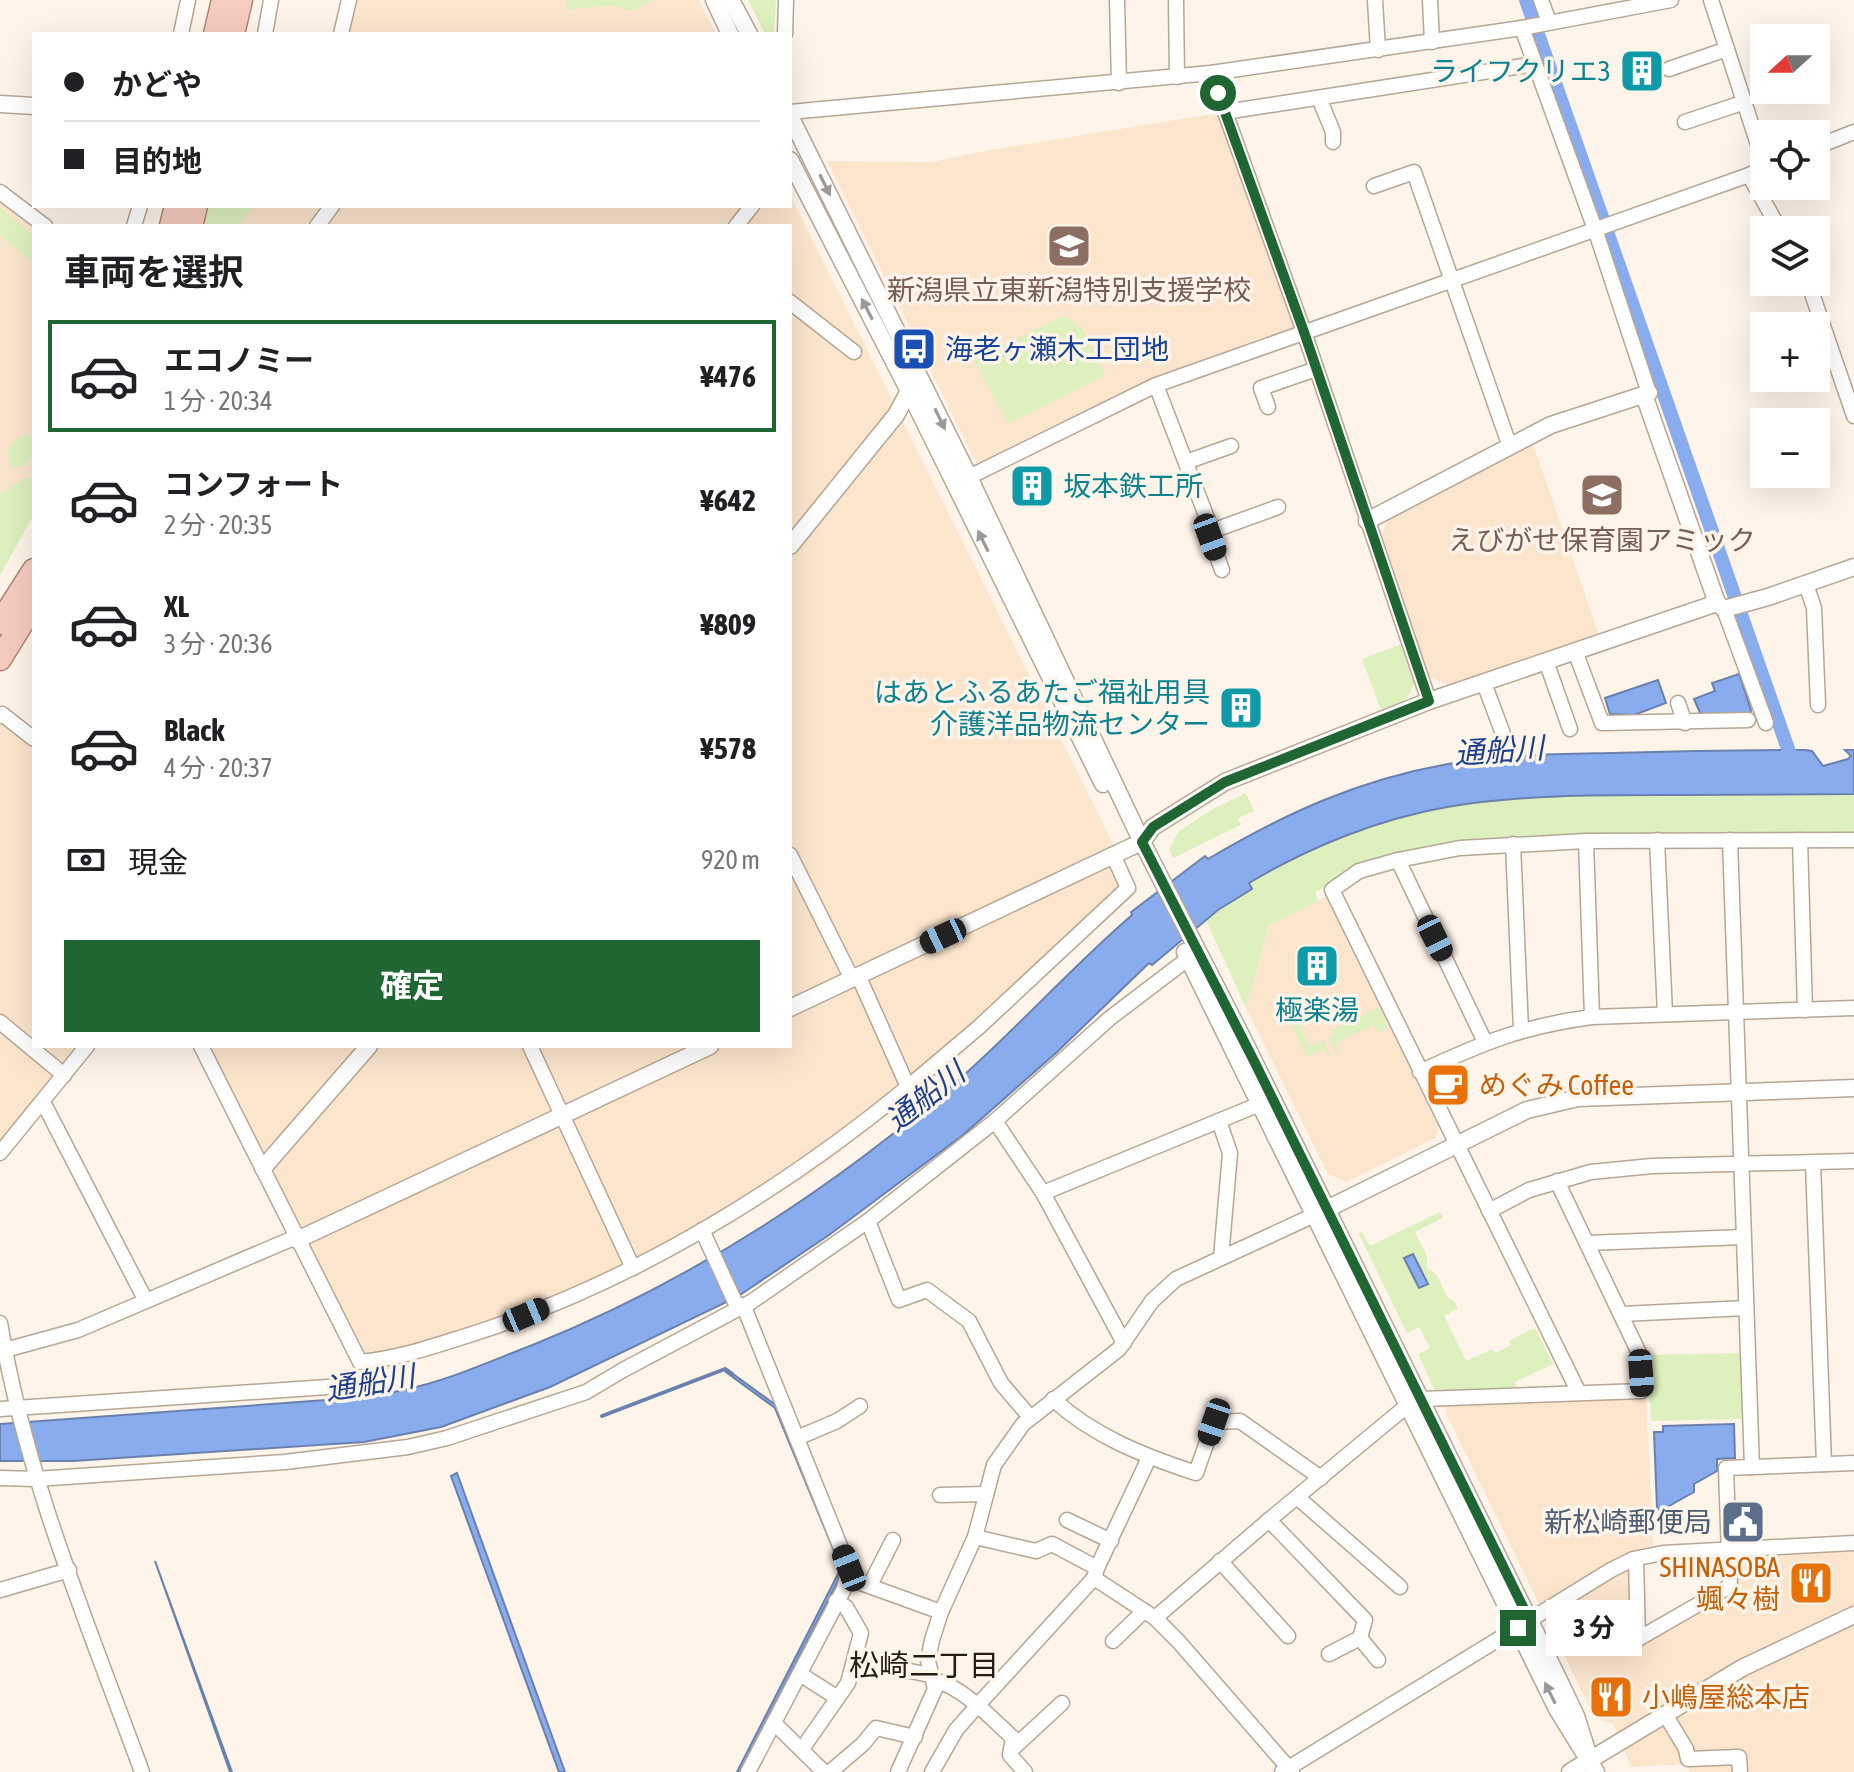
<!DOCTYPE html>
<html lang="ja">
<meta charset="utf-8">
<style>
:root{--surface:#fff;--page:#f6f6f6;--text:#202124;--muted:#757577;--line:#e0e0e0;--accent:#206632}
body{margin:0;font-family:"Asap Condensed","Noto Sans JP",sans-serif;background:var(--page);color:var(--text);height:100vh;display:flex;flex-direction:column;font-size:30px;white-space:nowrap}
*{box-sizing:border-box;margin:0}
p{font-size:26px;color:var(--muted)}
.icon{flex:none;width:44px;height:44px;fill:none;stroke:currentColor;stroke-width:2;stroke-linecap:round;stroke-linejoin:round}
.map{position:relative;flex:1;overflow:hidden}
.drawer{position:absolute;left:32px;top:224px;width:760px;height:824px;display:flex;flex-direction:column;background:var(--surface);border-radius:0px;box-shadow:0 8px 32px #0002}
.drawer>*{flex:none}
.top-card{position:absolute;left:32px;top:32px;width:760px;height:176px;border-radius:0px;box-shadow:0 8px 32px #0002;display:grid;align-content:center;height:176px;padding:0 32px;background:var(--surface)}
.needle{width:52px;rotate:249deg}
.buttons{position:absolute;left:1750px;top:24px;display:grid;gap:16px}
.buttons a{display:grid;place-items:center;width:80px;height:80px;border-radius:0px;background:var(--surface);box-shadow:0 8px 32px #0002;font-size:40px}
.end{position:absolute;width:36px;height:36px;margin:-18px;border:10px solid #206632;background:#fff;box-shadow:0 0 0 4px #fff}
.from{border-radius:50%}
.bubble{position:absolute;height:56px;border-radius:0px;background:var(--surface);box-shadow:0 8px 32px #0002;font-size:26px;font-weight:700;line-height:56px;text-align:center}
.car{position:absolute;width:24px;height:48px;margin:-24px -12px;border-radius:10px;box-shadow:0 0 6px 2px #0007;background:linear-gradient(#222 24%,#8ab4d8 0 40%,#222 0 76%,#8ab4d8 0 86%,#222 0)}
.top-card b{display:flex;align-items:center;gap:28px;height:76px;font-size:30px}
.top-card b+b{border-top:2px solid var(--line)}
.top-card i{width:20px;height:20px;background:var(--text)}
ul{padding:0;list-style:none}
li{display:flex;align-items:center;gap:24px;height:112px;margin:0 16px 12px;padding:0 16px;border:4px solid transparent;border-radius:0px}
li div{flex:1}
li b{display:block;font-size:30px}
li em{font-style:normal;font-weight:700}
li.current{border-color:var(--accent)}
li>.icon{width:72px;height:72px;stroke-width:1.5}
h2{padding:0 32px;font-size:36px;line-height:96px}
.pay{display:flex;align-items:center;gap:20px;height:88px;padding:0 32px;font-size:30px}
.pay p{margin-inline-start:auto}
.cta{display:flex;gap:16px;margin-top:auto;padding:16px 32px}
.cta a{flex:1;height:92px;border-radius:0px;background:var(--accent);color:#fff;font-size:32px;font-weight:700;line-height:92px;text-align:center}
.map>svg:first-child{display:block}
.built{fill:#fbe5cd}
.green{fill:#ddf0be}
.water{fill:#89acef;stroke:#6a81ae;stroke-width:2}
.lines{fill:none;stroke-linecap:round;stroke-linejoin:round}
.stream{stroke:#6a81ae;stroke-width:4}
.canal{stroke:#89acef;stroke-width:14}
.minor-casing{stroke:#b6a695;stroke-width:17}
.tertiary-casing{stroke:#b6a695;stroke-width:19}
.trunk-casing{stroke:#ac867b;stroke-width:25}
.minor{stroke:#fff;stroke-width:14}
.tertiary{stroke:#fff;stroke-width:16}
.trunk{stroke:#f7ccc0;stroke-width:22}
.oneway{fill:#9c9996}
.route{stroke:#206632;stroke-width:10}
.labels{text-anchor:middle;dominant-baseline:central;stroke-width:7;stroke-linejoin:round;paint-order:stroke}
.culture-label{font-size:28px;fill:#0d838f;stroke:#fef4e9;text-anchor:end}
.education-label{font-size:28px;fill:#785e54;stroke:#fef4e9}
.transit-label{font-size:28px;fill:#164399;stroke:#fef4e9;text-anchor:start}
.food-label{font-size:28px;fill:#c56008;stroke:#fef4e9;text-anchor:start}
.service-label{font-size:28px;fill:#4e5e75;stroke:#fef4e9;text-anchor:end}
.water-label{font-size:30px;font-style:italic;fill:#1e418f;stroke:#fef4e9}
.neighbourhood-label{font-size:30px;fill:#231d16;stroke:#fef4e9}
</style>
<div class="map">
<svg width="1854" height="1772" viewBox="0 0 1854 1772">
<rect width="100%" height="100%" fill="#fef4e9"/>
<g class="built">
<polygon points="358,0 699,0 716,34 350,34"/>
<polygon points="1220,113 1299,330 1229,352 1226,356 978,466 827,161 932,162 990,150"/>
<polygon points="790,195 1137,892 923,1088 808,1176 647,1270 508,1332 369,1375 360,1362 206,1046 790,1046 790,226 238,226 254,206 790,206"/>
<polygon points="0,202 34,229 34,514 0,575"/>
<polygon points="1533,444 1599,635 1448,685 1429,677 1382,534 1390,514"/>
<polygon points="0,723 34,749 34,1046 77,1046 0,1141"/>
<polygon points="1326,897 1439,1128 1435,1138 1347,1182 1328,1174 1246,1008 1269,926"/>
<polygon points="1646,1397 1653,1545 1622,1555 1539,1604 1446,1413 1447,1406"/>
<polygon points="1854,1551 1854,1772 1689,1772 1688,1764 1631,1767 1613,1723 1595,1718 1546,1619 1597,1584 1624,1570 1630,1574 1630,1652 1735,1591 1734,1563 1737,1558 1758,1554"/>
</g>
<g class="green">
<polygon points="567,0 654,0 630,11 611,5 566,10"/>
<polygon points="748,0 776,0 774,33 765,34"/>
<polygon points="204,206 254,206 238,226 200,226"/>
<polygon points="0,208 34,236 34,263 0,236"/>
<polygon points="1063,316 1082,329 1105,376 1008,424 974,360"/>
<path d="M27,434L33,439L34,455L22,467H13C1,454 12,439 27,434Z"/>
<polygon points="27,477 34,478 34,514 0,575 0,494"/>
<polygon points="1402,644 1415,682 1406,700 1381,710 1362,659"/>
<polygon points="1246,793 1254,811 1238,818 1241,825 1173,858 1169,850 1178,832 1211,810"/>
<path d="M1854,794V840L1513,844L1359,871L1315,892L1318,901L1269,926L1246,1008L1206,920L1252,888L1249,883C1309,848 1378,819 1447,807C1525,793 1605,795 1684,795C1740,795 1797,794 1854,794Z"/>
<polygon points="1379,1007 1388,1027 1377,1033 1373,1025 1335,1043 1339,1051 1336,1053 1329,1038 1334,1035 1332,1030"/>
<polygon points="1298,1023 1309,1047 1323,1040 1330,1055 1328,1056 1324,1048 1307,1057 1292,1026"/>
<polygon points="1440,1212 1443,1218 1415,1232 1427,1256 1427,1268 1436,1274 1448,1298 1454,1301 1458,1308 1444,1316 1466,1361 1492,1349 1495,1353 1511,1345 1509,1341 1535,1328 1553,1364 1515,1382 1517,1387 1510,1390 1436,1393 1418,1354 1430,1348 1419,1327 1407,1333 1359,1234 1362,1232 1370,1246"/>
<polygon points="1740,1353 1742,1419 1651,1421 1647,1355"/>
</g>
<g class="water">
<polygon points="1739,674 1751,710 1750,715 1701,715 1694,699 1715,691 1712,683"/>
<polygon points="1658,680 1666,703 1634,715 1610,714 1605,698"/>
<path d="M1805,750L1812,751L1823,766L1848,759L1851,756L1845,750H1854V794C1797,794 1740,795 1684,795C1605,795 1525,794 1447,807C1379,819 1309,847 1249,883L1252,889L1218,910L1152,965L1149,963L1057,1052L963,1135L829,1235L737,1297L550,1387L441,1427L364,1442L73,1461H0V1424L326,1400C356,1398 386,1395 416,1387C456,1377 496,1359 535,1344C693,1280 837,1186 965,1074C1022,1023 1074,965 1132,915L1131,912L1205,856L1208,859C1286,813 1358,780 1448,764C1502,754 1557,754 1612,753C1676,751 1741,750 1805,750Z"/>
<polygon points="1413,1254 1428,1284 1419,1288 1404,1258"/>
<polygon points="729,1371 777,1406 844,1569 740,1772 737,1772 841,1568 775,1408 726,1372"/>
<polygon points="1734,1424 1735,1458 1717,1459 1717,1471 1694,1484 1694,1492 1660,1511 1657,1508 1654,1432 1663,1432 1663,1426"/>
<polygon points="457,1473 565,1772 559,1772 451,1476"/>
<polygon points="155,1561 232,1772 230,1772"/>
</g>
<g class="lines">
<polyline class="stream" points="602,1416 725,1369 732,1374"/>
<polyline class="canal" points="1526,0 1794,766"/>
<g class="minor-casing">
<g id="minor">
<polyline points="1117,0 1119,83"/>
<polyline points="1375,0 1378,50"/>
<polyline points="1430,0 1432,42"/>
<polyline points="1541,0 1549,22"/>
<polyline points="1711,0 1764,163"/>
<polyline points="1176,2 1177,77"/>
<polyline points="1522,28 1595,229 1649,393"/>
<polyline points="181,34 188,0"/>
<polyline points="265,34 271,0"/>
<polyline points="341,34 349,0"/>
<polyline points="785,34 786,0"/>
<polyline points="1669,69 1727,49"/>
<polyline points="1211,73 1304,332 1429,701"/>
<polyline points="1319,98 1333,132 1333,142"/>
<polyline points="790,112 1211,73 1522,28 1671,0"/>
<polyline points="1225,112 1529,65"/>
<polyline points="1685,122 1745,102"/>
<polyline points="1816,147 1854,132"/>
<polyline points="1749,175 1780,230"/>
<polyline points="1374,186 1414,172 1510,447"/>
<polyline points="0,192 45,226"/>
<polyline points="134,226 140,206"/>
<polyline points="317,226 332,206"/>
<polyline points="736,226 752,206"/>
<polyline points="1808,282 1854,416"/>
<polyline points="790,302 854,352"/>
<polyline points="1156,385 1212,531 1210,537 1222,570"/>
<polyline points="1268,407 1261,388 1316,369"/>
<polyline points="1186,462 1231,446"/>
<polyline points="969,477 1156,385 1749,175 1764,168"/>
<polyline points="1212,531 1278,507"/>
<polyline points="1806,584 1814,608 1818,705"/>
<polyline points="1724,609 1766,723"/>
<polyline points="1575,651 1602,723 1748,720"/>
<polyline points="1546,661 1570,729"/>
<polyline points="1484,683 1503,734"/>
<polyline points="1678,703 1685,723"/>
<polyline points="0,716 2,714 34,739"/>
<polyline points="1657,840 1665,1014"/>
<polyline points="1730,840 1752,1467 1854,1463"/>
<polyline points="1800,840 1805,1010"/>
<polyline points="1586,841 1592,1017"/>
<polyline points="1513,844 1521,1030"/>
<polyline points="790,855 852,979"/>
<polyline points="1398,860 1485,1042"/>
<polyline points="0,1022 64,1075"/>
<path d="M201,1046L360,1362C396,1359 431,1347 466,1336C627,1285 778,1194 908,1087L858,975"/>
<polyline points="530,1046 633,1268"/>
<path d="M1420,1072C1482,1043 1523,1026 1592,1017L1854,1008"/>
<polyline points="908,1087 979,1027 1128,888 1114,857"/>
<polyline points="43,1102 146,1301"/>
<polyline points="995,1121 1110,1018 1189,958"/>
<polyline points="1219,1121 1230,1153 1221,1258"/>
<polyline points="0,1153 87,1046"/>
<polyline points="1813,1163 1824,1464"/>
<polyline points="1043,1193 1260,1104"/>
<polyline points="1489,1211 1529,1190 1591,1172 1652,1166 1854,1161"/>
<polyline points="868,1221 899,1300 927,1290 969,1321 1001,1383 1030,1417"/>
<polyline points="702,1230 735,1302 744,1307 849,1568 844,1589 748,1772"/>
<polyline points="1587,1243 1743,1237"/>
<polyline points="1622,1314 1746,1308"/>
<path d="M0,1323C26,1479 88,1624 142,1772"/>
<polyline points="5,1350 78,1330 296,1237"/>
<polyline points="1579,1393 1332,890 1359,871 1398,860 1460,848 1586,841 1854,840"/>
<path d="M1053,1399C1093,1436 1144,1456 1196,1473L1214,1422L1240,1421L1321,1478"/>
<polyline points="0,1409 357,1385"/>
<polyline points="797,1438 837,1421 860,1406"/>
<polyline points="0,1478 36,1479 285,1462 408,1447 447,1438 586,1392 623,1370 751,1302 868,1221 995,1121 1043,1193 1124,1343"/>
<polyline points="940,1495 986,1494"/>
<polyline points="1297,1497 1400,1587"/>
<polyline points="1067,1520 1111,1541"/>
<polyline points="1269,1520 1365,1620 1360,1638 1378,1660"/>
<polyline points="975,1537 1036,1551 1052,1544 1097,1568 1094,1578 1155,1618 1179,1642 1292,1772"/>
<polyline points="1636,1559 1638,1639 1730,1586 1726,1468 1752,1467"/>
<polyline points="1220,1561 1288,1636"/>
<polyline points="1097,1568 1149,1458"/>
<polyline points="847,1578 941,1612"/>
<polyline points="870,1585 893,1540"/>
<polyline points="0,1590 69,1570"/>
<polyline points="1155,1618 1269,1520 1408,1405 1421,1399 1642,1391 1640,1355 1557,1181"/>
<polyline points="1113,1641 1144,1611"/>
<polyline points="1329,1654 1360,1638"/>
<polyline points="880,1665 930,1675"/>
<polyline points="800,1674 836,1697"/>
<path d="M935,1680C965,1689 990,1717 1013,1738L1010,1755L1025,1772"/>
<polyline points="1665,1714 1686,1749 1688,1759 1739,1757 1740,1772"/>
<polyline points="774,1723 824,1772"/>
<polyline points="802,1749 848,1683 861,1633 846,1607 836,1601"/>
<polyline points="1011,1750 1062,1703"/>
<polyline points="830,1772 863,1744 876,1728 915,1737"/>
<polyline points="898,1772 935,1689 928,1661 932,1640 941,1612 975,1537 994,1465 1023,1424 1119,1349 1152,1301 1176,1279 1323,1211"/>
<polyline points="932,1772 956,1730 977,1706 1094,1578"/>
<polyline points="1282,1772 1611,1570 1633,1559 1663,1553 1854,1543"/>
</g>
</g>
<g class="tertiary-casing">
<g id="tertiary">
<polyline points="714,0 730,34"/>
<polyline points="731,0 749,34"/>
<polyline points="0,104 34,106"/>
<polyline points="790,116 969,477 1142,842 1242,1037 1556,1674 1576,1716 1590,1760"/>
<polyline points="790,160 909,391 1103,784"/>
<polyline points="1644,395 1717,603 1724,609 1768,597 1854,567"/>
<polyline points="1367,521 1551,425 1649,393"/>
<polyline points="790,546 896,415 909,391"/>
<polyline points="1185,952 1557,1709 1596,1772"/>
<polyline points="790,1008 1133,846 1142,842 1153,827 1225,782 1429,701 1717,603"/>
<polyline points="263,1168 369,1046"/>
<polyline points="1327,1209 1527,1110 1578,1098 1854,1088"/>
<polyline points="297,1240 710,1046"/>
<polyline points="1570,1772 1742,1668 1854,1615"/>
</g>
</g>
<g class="trunk-casing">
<g id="trunk">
<polyline points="215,34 223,0"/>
<polyline points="233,34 241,0"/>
<polyline points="171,226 176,206"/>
<polyline points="191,226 196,206"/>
<polyline points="0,623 34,570"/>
<polyline points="0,659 34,604"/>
</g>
</g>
<use href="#minor" class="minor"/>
<use href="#tertiary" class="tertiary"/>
<use href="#trunk" class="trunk"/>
</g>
<defs><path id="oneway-solid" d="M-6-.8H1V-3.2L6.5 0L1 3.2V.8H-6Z" transform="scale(2)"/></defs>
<g class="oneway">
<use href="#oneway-solid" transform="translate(825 185) rotate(64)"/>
<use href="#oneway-solid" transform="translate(867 309) rotate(-117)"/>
<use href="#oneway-solid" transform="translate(940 419) rotate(64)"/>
<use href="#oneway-solid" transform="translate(983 541) rotate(-116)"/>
<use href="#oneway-solid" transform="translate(1550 1693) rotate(-116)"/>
</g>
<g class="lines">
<polyline class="route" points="1218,93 1304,332 1429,701 1225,782 1153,827 1142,842 1254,1061 1527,1615 1530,1621 1518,1628"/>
</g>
<defs>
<g id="building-square" transform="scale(2.3)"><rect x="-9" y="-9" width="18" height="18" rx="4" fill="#0f9aa8" stroke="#fef4e9"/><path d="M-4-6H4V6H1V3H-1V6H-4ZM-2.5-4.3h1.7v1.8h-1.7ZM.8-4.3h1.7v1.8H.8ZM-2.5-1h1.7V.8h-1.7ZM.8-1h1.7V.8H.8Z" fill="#fff"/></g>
<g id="school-square" transform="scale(2.3)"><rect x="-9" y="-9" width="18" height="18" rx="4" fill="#8d6e63" stroke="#fef4e9"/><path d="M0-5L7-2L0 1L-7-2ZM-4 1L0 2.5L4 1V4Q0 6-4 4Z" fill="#fff"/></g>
<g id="bus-square" transform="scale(2.3)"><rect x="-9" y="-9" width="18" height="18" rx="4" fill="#1a4fb4" stroke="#fef4e9"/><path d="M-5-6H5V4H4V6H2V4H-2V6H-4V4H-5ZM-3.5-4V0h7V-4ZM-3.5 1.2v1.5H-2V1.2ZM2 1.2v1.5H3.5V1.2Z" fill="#fff"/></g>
<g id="cafe-square" transform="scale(2.3)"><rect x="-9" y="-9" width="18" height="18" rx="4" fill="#e8710a" stroke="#fef4e9"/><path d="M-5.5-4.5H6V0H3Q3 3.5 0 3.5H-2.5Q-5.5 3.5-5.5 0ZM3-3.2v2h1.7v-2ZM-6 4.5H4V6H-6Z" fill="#fff"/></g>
<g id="civic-square" transform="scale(2.3)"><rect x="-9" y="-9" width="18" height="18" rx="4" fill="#5c6f8a" stroke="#fef4e9"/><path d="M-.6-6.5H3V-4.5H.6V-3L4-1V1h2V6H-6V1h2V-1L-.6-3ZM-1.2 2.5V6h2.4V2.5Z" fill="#fff"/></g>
<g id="restaurant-square" transform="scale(2.3)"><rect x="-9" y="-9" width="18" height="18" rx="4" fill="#e8710a" stroke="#fef4e9"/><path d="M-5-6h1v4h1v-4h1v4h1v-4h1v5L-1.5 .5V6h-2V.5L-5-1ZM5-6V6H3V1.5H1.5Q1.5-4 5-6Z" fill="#fff"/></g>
</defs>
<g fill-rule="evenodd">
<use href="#building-square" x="1642" y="71"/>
<use href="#school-square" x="1069" y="246"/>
<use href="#bus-square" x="914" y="349"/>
<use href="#building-square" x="1032" y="486"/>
<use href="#school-square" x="1602" y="495"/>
<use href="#building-square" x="1241" y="708"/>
<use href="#building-square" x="1317" y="966"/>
<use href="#cafe-square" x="1448" y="1085"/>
<use href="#civic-square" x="1743" y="1522"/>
<use href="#restaurant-square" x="1811" y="1583"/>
<use href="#restaurant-square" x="1611" y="1697"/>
</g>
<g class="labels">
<g class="culture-label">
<text x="1611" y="71">ライフクリエ3</text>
<text x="1063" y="486" text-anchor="start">坂本鉄工所</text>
<text x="1210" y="692">はあとふるあたご福祉用具<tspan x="1210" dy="32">介護洋品物流センター</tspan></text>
<text x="1317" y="1010" text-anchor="middle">極楽湯</text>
</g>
<g class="education-label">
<text x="1069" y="290">新潟県立東新潟特別支援学校</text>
<text x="1602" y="540">えびがせ保育園アミック</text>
</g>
<g class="transit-label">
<text x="945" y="349">海老ヶ瀬木工団地</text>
</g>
<g class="food-label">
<text x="1479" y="1085">めぐみ Coffee</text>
<text x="1780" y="1567" text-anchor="end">SHINASOBA<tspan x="1780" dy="32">颯々樹</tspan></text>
<text x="1642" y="1697">小嶋屋総本店</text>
</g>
<g class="service-label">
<text x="1712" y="1522">新松崎郵便局</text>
</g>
<g class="water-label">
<text transform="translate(1499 750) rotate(-4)">通船川</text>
<text transform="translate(925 1096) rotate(-38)">通船川</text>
<text transform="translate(370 1382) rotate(-9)">通船川</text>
</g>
<g class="neighbourhood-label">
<text x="924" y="1665">松崎二丁目</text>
</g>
</g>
</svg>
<div class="buttons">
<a><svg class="needle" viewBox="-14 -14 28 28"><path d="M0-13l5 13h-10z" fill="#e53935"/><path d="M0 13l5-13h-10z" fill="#757577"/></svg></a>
<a><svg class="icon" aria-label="locate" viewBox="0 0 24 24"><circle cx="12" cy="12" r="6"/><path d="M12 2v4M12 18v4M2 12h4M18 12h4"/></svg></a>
<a><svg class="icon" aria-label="layers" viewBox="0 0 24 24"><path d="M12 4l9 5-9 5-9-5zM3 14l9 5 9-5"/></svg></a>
<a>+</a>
<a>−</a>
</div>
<i class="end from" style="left:1218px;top:93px"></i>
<i class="end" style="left:1518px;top:1628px"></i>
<div class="bubble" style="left:1546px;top:1600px;width:96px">3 分</div>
<i class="car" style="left:1210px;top:537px;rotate:160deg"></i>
<i class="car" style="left:943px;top:936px;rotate:245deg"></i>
<i class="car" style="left:1435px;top:938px;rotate:154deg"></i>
<i class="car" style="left:526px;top:1315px;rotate:67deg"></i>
<i class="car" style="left:1641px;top:1373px;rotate:176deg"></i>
<i class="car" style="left:1214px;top:1422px;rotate:199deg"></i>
<i class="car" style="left:849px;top:1568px;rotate:338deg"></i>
<div class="top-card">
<b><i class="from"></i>かどや</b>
<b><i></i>目的地</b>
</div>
<section class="drawer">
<h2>車両を選択</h2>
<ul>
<li class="current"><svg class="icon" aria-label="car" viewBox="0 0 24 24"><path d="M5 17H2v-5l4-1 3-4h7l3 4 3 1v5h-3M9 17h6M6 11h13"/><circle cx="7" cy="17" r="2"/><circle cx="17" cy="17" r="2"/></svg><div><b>エコノミー</b><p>1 分 · 20:34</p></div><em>¥476</em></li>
<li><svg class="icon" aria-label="car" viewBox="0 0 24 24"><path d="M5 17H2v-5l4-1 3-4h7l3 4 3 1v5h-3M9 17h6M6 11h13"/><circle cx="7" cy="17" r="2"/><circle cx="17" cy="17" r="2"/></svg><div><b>コンフォート</b><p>2 分 · 20:35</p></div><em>¥642</em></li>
<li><svg class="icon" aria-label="car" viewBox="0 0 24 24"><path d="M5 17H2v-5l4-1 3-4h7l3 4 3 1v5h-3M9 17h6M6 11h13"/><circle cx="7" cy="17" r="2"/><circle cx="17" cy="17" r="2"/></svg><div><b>XL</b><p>3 分 · 20:36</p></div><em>¥809</em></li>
<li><svg class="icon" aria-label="car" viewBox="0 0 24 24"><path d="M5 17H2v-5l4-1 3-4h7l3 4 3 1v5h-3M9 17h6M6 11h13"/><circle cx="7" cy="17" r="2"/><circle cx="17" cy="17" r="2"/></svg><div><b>Black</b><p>4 分 · 20:37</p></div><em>¥578</em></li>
</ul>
<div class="pay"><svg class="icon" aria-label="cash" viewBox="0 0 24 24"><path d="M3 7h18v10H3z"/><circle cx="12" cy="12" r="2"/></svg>現金<p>920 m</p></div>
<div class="cta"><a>確定</a></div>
</section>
</div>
